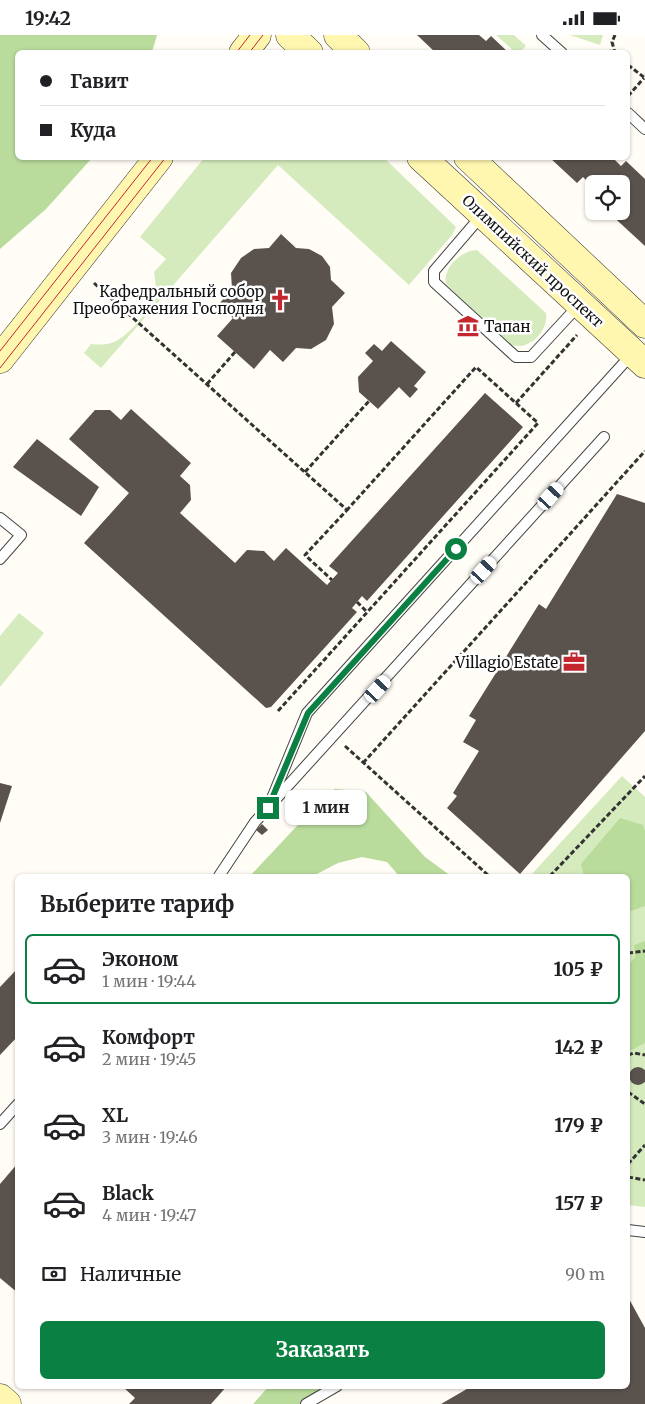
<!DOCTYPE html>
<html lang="ru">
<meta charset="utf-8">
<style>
:root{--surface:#fff;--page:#f6f6f6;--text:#202124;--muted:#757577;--line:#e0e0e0;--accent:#0b8043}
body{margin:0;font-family:Merriweather,serif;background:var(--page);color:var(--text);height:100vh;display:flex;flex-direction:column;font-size:19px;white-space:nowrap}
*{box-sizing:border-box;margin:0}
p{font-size:16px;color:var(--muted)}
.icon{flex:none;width:28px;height:28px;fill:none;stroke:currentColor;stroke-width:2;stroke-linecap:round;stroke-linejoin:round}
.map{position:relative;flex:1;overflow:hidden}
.side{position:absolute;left:15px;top:839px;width:615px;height:515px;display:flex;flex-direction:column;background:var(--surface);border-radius:8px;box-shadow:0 1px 4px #0004}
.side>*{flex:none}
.top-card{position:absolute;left:15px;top:15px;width:615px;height:110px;border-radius:8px;box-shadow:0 1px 4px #0004;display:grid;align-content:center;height:110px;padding:0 25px;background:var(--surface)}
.tools{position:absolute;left:585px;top:140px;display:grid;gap:10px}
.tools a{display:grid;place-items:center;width:45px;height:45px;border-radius:8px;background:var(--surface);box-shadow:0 1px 4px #0004;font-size:25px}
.end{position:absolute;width:22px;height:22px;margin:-11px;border:6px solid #0b8043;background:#fff;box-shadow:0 0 0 2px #fff}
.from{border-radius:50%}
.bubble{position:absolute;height:35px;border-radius:8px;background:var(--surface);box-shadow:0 1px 4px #0004;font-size:16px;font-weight:700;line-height:35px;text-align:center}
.car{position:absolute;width:15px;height:30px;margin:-15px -8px;border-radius:6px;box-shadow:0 0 4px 1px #0007;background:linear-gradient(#fff 24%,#345 0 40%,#fff 0 76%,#345 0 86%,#fff 0)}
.top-card b{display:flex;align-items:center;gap:18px;height:48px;font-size:19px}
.top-card b+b{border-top:1px solid var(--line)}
.top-card i{width:12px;height:12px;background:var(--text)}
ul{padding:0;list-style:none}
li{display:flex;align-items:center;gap:15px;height:70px;margin:0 10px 8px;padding:0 15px;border:2px solid transparent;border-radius:8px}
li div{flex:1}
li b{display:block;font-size:19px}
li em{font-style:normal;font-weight:700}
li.current{border-color:var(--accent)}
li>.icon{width:45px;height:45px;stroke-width:1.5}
h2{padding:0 25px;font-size:22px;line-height:60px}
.pay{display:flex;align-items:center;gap:12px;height:55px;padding:0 25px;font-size:19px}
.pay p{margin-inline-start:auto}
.action{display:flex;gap:10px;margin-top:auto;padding:10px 25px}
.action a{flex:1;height:58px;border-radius:8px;background:var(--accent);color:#fff;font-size:20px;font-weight:700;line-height:58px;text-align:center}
.status{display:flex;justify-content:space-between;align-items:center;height:35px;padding:0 25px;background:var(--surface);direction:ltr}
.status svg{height:14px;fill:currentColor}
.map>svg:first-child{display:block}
.green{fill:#d5ebbd}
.forest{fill:#b9dc9c}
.building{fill:#5a524d}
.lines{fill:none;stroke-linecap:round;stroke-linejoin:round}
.lane-casing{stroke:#444;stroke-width:12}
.secondary-casing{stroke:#333;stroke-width:29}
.path{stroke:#333;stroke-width:3;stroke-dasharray:5 2.5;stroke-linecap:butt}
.lane{stroke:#fff;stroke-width:10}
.secondary{stroke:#fff6b0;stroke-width:28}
.tram{stroke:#c4262e;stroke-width:1}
.route{stroke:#0b8043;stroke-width:6}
.labels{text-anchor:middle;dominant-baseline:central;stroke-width:5;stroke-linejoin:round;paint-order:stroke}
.street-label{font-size:15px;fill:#111;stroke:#fff}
.poi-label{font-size:15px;fill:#111;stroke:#fff;text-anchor:end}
</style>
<div class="status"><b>19:42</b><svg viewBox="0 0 49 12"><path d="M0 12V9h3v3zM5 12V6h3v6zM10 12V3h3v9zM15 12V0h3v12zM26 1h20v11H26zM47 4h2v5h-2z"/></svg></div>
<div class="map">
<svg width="645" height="1369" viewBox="0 0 645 1369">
<rect width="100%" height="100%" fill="#fffdf5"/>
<g class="green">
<polygon points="496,0 514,0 526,11 520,17 515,17"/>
<polygon points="570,0 603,0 600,10"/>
<path d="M204,123H384L456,192L452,200L409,250L278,130L101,333L84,318L91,309C99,310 107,310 114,307C127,302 152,274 155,261C157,253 155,245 154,237L166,224L140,202Z"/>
<path d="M477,215L546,278C549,298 525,319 507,308L446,249C442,233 462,215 477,215Z"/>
<polygon points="19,578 44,598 0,652 0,601"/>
<polygon points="622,741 645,762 645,1172 628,1170 628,841 530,841"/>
</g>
<g class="forest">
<polygon points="0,0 157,0 152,17 18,18 18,122 92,123 46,174 0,214"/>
<polygon points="335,754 366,757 425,822 451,841 399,841 387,827 362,822 338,828 313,841 250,841 325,761"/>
<polygon points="620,783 643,790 645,796 645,871 628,877 628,841 584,841 581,829"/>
<polygon points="645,906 645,1008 628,1017 628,931 635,922 634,910"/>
<polygon points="269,1351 331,1351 305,1369 253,1369"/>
</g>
<g class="building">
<polygon points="417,0 479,0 486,6 491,1 509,18 436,18"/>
<polygon points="549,122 612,122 621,131 626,126 645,144 645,211 607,176 621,176 621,149 594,149 594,153 583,142 577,148"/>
<polygon points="281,199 296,213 309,214 322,221 330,232 331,245 345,258 332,272 334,289 326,305 311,314 296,313 283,327 270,315 254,334 217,301 233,283 219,269 232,254 231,238 241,223 254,214 269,213"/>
<polygon points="391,306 426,337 414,351 418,354 410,363 399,352 378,374 359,357 358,342 373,326 365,318 374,309 382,316"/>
<polygon points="485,358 523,392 367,566 362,561 352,573 357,577 271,672 266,673 84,508 129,458 69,404 95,375 110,375 121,385 131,374 191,428 180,441 190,450 191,465 180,478 235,528 247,515 264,516 274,526 286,513 327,550 338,538 329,531"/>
<polygon points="37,404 99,452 81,481 13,432"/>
<polygon points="617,459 645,468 645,696 520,839 447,773 457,761 453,758 479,716 463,707 476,685 469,681 539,569 546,574"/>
<polygon points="0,748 12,751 0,788"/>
<polygon points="262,789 268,795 262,800 256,795"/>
<polygon points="18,933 18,1001 0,1020 0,952"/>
<circle cx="638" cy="1041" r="9"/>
<polygon points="18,1128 18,1258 0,1243 0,1149"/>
<polygon points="628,1262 645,1293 645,1369 441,1369 472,1351 628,1351"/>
<polygon points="122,1351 227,1351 211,1369 129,1369 135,1363"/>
</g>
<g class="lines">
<g class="lane-casing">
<g id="lane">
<polyline points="542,0 562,18"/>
<polyline points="628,78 645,94"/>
<polyline points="482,180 434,236 434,247 516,322 531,322 579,270"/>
<polyline points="0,483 21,500 0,524"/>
<polyline points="268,773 307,678 632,319"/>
<polyline points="219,841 255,787 604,402"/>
<polyline points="0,1089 18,1069"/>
<polyline points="628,1195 645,1197"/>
<polyline points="306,1369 337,1351"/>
</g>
</g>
<g class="secondary-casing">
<g id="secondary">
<polyline points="290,0 309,18"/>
<polyline points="338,0 356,18"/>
<polyline points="243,18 257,0"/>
<polyline points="421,122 645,329"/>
<polyline points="468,122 645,289"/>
<polyline points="0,324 159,122"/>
<polyline points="0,1363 7,1369"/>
</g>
</g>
<g class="path">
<polyline points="615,0 612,7 615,18"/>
<polyline points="607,18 613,15"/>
<polyline points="628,30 645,43"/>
<polyline points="628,61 644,43"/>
<polyline points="94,248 347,475 305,520 332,545"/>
<polyline points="207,349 235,317"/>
<polyline points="516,368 577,300"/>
<polyline points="305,437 369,366"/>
<polyline points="357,567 367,577"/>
<polyline points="278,676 538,388 476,332 347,475"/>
<polyline points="345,711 489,841"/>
<polyline points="363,728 645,416"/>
<polyline points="550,841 645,741"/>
<polyline points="628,918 645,916"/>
<polyline points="628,1020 634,1018 645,1020"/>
<polyline points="628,1057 645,1069"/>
<polyline points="628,1129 645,1110"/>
<polyline points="628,1142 645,1145"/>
</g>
<use href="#lane" class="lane"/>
<use href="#secondary" class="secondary"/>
<g class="tram">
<polyline points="236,18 250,0"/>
<polyline points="249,18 263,0"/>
<polyline points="0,316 153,122"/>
<polyline points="0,333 166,122"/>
</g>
</g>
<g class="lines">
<polyline class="route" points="268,773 308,678 456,514"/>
</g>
<defs>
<g id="church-bare" transform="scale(1.725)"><path d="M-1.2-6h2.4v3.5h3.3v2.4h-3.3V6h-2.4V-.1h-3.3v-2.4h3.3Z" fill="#c4262e" stroke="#fff" stroke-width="2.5" paint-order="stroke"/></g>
<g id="museum-bare" transform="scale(1.725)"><path d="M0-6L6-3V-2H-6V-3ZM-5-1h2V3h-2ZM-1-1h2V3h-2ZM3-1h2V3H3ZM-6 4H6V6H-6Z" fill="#c4262e" stroke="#fff" stroke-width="2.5" paint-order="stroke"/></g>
<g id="office-bare" transform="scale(1.725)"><path d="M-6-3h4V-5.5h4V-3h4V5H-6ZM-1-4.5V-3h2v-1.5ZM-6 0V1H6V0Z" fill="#c4262e" stroke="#fff" stroke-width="2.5" paint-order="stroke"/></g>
</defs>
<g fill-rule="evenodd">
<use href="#church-bare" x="280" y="265"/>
<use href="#museum-bare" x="468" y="291"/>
<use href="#office-bare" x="574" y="627"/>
</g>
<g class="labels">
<g class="street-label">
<text transform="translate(533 226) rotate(43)">Олимпийский проспект</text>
</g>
<g class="poi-label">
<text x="264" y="256">Кафедральный собор<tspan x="264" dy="17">Преображения Господня</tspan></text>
<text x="484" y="291" text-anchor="start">Тапан</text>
<text x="558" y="627">Villagio Estate</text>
</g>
</g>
</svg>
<div class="tools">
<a><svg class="icon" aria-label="locate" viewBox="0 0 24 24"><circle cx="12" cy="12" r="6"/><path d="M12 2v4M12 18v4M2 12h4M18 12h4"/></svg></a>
</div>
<i class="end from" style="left:456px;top:514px"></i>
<i class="end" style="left:268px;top:773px"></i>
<div class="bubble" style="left:285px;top:755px;width:82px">1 мин</div>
<i class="car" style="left:551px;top:461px;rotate:42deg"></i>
<i class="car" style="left:484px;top:535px;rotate:42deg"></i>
<i class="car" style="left:378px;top:654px;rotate:42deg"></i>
<div class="top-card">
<b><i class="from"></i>Гавит</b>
<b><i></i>Куда</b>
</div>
<section class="side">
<h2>Выберите тариф</h2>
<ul>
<li class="current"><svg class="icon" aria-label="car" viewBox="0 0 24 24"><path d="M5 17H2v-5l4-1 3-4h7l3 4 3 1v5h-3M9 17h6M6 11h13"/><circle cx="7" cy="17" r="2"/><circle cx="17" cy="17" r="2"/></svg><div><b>Эконом</b><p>1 мин · 19:44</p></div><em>105 ₽</em></li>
<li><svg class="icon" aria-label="car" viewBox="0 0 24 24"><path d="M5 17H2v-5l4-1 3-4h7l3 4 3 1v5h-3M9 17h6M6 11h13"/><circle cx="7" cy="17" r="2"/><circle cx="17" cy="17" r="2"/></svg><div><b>Комфорт</b><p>2 мин · 19:45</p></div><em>142 ₽</em></li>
<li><svg class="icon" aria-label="car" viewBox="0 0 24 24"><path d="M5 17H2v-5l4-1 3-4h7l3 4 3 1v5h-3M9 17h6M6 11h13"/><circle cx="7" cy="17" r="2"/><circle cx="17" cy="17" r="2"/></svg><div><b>XL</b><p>3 мин · 19:46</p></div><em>179 ₽</em></li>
<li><svg class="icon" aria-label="car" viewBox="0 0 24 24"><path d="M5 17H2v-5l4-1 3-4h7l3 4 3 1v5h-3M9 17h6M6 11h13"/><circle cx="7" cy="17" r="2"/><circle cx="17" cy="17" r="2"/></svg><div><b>Black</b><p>4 мин · 19:47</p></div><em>157 ₽</em></li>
</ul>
<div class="pay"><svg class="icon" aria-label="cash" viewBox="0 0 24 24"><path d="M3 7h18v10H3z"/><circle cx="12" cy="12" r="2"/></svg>Наличные<p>90 m</p></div>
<div class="action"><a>Заказать</a></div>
</section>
</div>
